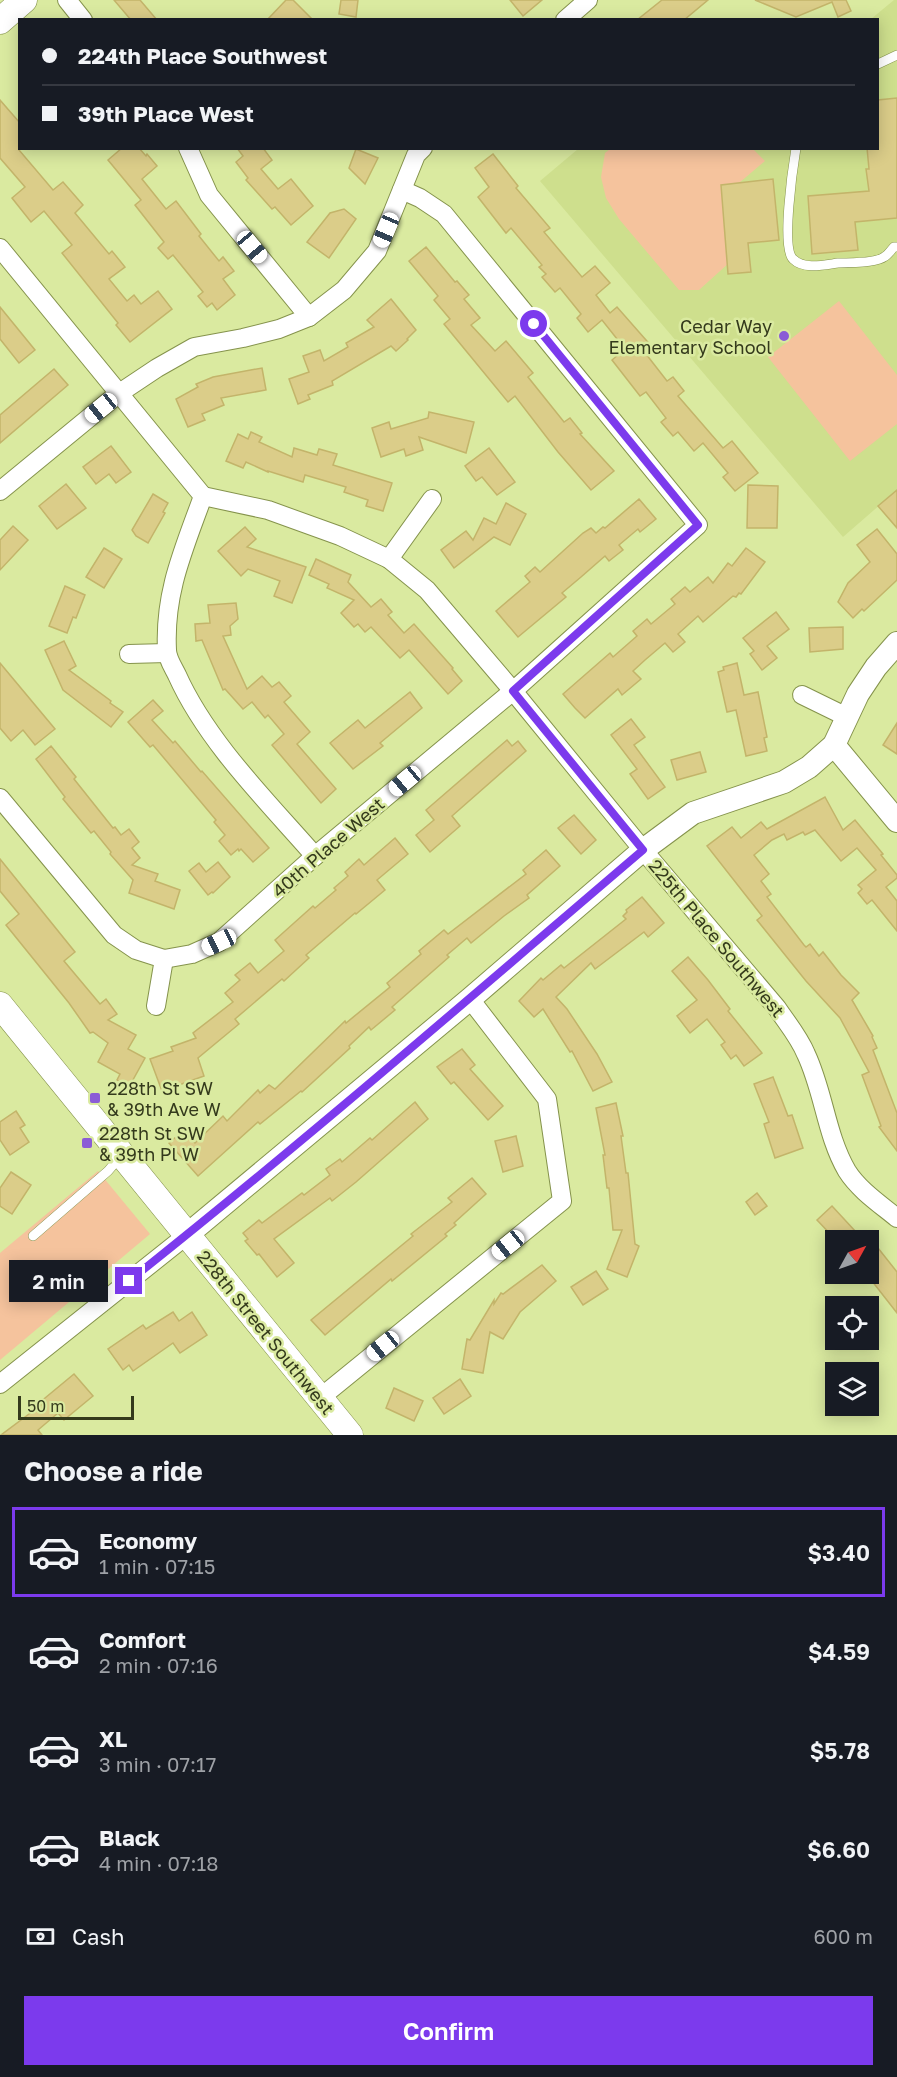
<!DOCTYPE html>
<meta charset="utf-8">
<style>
:root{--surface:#171b24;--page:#20242c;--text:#f1f3f6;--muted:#9ea1a6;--line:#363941;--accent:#7c3aed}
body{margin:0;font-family:"Golos Text",sans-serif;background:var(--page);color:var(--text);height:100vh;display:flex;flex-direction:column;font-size:22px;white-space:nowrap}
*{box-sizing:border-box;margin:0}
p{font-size:20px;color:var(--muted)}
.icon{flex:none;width:33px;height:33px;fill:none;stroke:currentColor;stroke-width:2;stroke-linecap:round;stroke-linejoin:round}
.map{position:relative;height:1435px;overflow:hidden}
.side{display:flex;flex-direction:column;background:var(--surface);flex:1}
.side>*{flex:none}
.top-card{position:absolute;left:18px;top:18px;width:861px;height:132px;border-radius:0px;box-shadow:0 3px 15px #0003;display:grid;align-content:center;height:132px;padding:0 24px;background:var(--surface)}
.needle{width:39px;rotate:50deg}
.controls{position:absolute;left:825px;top:1230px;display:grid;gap:12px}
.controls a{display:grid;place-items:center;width:54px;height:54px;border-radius:0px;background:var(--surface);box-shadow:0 3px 15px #0003;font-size:30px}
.scale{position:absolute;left:18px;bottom:15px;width:116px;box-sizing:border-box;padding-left:6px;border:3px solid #343a1c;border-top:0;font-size:16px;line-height:21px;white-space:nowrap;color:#343a1c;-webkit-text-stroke:4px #daeaa0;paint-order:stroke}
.end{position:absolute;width:27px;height:27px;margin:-14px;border:8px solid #7c3aed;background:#fff;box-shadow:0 0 0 3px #fff}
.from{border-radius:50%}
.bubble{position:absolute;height:42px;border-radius:0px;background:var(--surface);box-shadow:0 3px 15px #0003;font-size:20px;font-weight:600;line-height:42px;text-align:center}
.car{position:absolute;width:18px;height:36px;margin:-18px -9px;border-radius:8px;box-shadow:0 0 4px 2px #0007;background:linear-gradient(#fff 24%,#345 0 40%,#fff 0 76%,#345 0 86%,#fff 0)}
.top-card b{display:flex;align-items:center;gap:21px;height:57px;font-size:22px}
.top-card b+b{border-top:2px solid var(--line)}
.top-card i{width:15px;height:15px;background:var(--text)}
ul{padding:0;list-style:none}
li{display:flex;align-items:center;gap:18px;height:90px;margin:0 12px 9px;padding:0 12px;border:3px solid transparent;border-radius:0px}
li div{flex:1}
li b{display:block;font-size:22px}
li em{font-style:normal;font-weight:600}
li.selected{border-color:var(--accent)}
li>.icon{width:54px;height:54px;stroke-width:1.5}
h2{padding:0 24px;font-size:27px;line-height:72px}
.pay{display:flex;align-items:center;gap:15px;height:66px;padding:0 24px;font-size:22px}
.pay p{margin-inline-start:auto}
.primary-button{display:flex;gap:12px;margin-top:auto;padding:12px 24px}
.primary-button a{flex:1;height:69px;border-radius:0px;background:var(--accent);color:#fff;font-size:24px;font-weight:600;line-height:69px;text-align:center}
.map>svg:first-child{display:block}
.built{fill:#cedf8d}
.green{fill:#f5c39d}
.building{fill:#dbcd89;stroke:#c3b46a;stroke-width:1.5}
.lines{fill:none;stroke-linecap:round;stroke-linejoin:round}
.service-casing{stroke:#85934c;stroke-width:10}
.minor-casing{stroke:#85934c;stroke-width:20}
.tertiary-casing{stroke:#85934c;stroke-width:24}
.secondary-casing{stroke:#85934c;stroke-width:27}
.service{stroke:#fff;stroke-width:9}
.minor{stroke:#fff;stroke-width:18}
.tertiary{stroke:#fff;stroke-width:22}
.secondary{stroke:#fff;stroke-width:26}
.route{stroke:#7c3aed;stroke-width:8}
.poi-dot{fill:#8b5cd6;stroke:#daeaa0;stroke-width:2}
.labels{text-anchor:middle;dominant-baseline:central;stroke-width:5;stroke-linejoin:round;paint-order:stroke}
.poi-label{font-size:18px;fill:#343a1c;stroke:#daeaa0;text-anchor:start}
.street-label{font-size:18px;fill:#343a1c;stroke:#daeaa0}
</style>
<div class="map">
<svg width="897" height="1435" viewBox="0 0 897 1435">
<rect width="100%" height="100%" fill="#daeaa0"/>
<polygon class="built" points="894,0 897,0 897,490 843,537 540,181 578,149 878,148 878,20 871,19"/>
<g class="green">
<polygon points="610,149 753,149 765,161 739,183 750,244 699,290 679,290 619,219 606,198 601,177 605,153"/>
<polygon points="839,301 897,375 897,424 850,461 768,357"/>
<polygon points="98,1171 150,1234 0,1360 0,1253"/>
</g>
<g class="building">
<polygon points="114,0 140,0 157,20 131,20"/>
<polygon points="286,0 293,0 313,20 267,20"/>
<polygon points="341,0 358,0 356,17 339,14"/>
<polygon points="510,0 542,0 523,16"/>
<polygon points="662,0 708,0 684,20 637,20"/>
<polygon points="755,0 846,0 851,11 838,17 832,2 796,17"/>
<polygon points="897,98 897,218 855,222 858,250 812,254 808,196 869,191 866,169 869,169 867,148 878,148 878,100"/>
<polygon points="0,100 20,123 19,150 53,190 63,182 83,205 75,213 109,254 112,251 125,267 109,279 127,301 134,295 141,304 158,291 172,309 130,342 116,325 118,323 62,253 72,245 44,211 31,222 12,198 25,187 0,158"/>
<polygon points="122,148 139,148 146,156 147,154 157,166 142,179 166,209 176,201 201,234 199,236 219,261 223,257 234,271 223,279 235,295 217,310 212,303 207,307 198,296 203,292 173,255 168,259 158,248 164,242 135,205 141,200 108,160"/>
<polygon points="237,148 263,148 272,160 261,169 278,189 291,179 313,206 291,225 275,207 272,209 246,180 248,178 236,162 243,156"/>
<polygon points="356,149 378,158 365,184 349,168"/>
<polygon points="493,154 518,186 516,188 550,228 544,232 582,277 595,266 610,283 596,295 610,313 617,307 653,348 646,354 667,381 673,377 684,391 678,396 723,448 732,441 758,473 735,491 723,477 728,473 703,443 694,451 678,432 673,436 661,422 666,418 646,392 640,396 612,360 625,349 602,320 588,332 577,318 581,314 560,288 555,292 542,277 546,274 539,267 542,265 511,228 506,233 478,197 489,187 475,168"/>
<polygon points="773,179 779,240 748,243 751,272 728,274 721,185"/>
<polygon points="344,209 356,219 329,258 307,242 330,213"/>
<polygon points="426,247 455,282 457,281 469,295 464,299 480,318 471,325 495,351 506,341 533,373 528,377 564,422 570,418 582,433 580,434 614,471 591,490 558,452 515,396 508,402 444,324 450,319 434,300 438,296 409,261"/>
<polygon points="391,299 416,330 407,339 408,340 396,351 391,346 332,381 333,385 308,395 310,399 298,404 289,379 309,372 303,356 320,350 324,361 348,347 346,343 374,327 367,320"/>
<polygon points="0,307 35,350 19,363 0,339"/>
<polygon points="262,368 266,390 221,398 224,405 202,414 205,420 188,427 176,399 198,387 196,384 213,377"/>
<polygon points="54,369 68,385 0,443 0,415"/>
<polygon points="429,412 474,422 466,453 419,437 423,450 406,456 404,449 381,457 372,428 389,422 391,429 428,418"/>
<polygon points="251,432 262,437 259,442 292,457 294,448 317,455 319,449 337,454 333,465 392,483 383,511 366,506 368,500 344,492 346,487 305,475 303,482 268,471 268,472 246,462 243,468 226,461 238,434 248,439"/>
<polygon points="111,446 131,472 116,483 109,474 96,484 83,467"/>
<polygon points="489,448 515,482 497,495 482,477 476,481 465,466"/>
<polygon points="66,484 86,508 57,529 39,506"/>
<polygon points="748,485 778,486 777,528 747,528"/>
<polygon points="897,490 897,528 878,506"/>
<polygon points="153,494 168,503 163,512 165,513 148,543 136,536 132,530"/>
<polygon points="639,499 656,519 640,532 638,529 619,545 623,550 609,561 605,556 581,577 562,593 566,597 518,637 496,611 530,582 525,576 535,567 540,572 583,533 591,528 596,533 603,527 605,528"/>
<polygon points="506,503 526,514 510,545 494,537 454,568 441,550 466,531 473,540 484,518 496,524"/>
<polygon points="13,526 28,540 0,570 0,540"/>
<polygon points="245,527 256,539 247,547 306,567 292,603 274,596 280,581 248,569 241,576 218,551"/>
<polygon points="877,529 897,554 897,580 864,611 862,609 853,618 838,602 848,583 870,562 857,545"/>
<polygon points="104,548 122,559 104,588 86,577"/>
<polygon points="746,548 765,562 741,594 739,593 736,597 733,596 703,622 698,616 678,634 685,642 673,652 665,643 645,660 633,671 641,679 622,695 618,689 585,718 575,708 563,694 610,653 613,657 637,636 633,631 647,619 651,624 675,604 671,599 685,587 690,592 708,577 713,583 728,563 732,566"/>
<polygon points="316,559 351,575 348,582 371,607 381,599 392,612 388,615 404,633 414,624 453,668 452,669 462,681 448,694 409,650 400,658 371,627 365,632 358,624 354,627 341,613 354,600 327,588 329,584 309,575"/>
<polygon points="65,586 85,595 76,618 73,617 67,633 49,626"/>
<polygon points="236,603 238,619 230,626 231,635 223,636 247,689 262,676 272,687 279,682 291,696 284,702 310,732 297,744 336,789 321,803 272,745 284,734 268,715 265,718 252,702 243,709 225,689 223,690 202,640 196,641 195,624 210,623 208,605"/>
<polygon points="776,612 789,629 767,646 777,658 762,670 750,654 754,651 743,638"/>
<polygon points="843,627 843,649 810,652 809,628"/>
<polygon points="64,641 76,666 69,670 111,701 110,703 123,712 111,727 63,690 45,650"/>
<polygon points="0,663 55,729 35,745 23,730 11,741 0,728"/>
<polygon points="737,663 744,695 758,692 767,737 764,738 767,751 746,756 736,710 727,712 718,672 724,670 723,667"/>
<polygon points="410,692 422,708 380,743 383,746 353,769 330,743 358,720 365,728"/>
<polygon points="153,700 163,711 152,720 173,743 175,741 201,772 202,771 269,848 253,862 241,849 239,851 238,849 231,855 219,841 225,835 214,822 216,820 153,745 150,747 128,722"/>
<polygon points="631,719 645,737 634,745 665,787 648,799 630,774 637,769 611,735"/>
<polygon points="897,723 897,754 883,745"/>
<polygon points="507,740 512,746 518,741 526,751 452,816 460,826 430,852 416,835 434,820 426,810"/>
<polygon points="51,746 76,777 74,779 113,828 115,827 121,835 129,829 139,842 132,848 140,858 132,865 158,874 155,881 180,890 174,909 129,893 133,880 110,854 111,852 94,831 91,833 63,799 65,797 36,759"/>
<polygon points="700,752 706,772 677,780 671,760"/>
<polygon points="825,797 843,830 855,820 883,854 881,855 897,875 897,878 886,887 897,901 897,931 872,900 867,904 858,893 862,889 858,885 876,870 857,848 841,861 815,830 805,835 803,832 787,840 784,834 772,840 754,855 769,874 761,881 771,894 767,897 804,945 806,947 810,944 819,956 823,952 841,975 859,993 852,1000 873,1036 872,1037 877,1048 873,1050 897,1113 897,1151 879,1127 881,1126 862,1075 869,1072 840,1018 806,981 757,920 762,916 707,846 732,827 741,838 761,822 767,829"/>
<polygon points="574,815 596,840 581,854 558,828"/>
<polygon points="395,838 408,854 377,880 385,890 356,914 355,913 306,955 309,958 284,981 282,979 235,1019 239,1024 198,1058 204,1076 162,1091 150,1059 173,1051 171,1047 196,1038 193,1033 233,1002 225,993 240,980 235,975 250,963 258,973 284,951 275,940 313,906 315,908 336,890 334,888 348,876 345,872 359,859 364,865"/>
<polygon points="546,850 560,866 527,895 529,898 504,916 471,943 467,938 447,955 449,957 392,1007 395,1010 371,1030 369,1027 349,1046 350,1048 302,1092 301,1091 260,1124 258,1122 198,1176 169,1143 183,1131 195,1143 223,1116 227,1121 258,1090 260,1093 269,1085 275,1089 345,1021 346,1023 390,987 387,983 421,954 419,951 444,930 448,934 526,874 523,870"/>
<polygon points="0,859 75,952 64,961 100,1004 106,999 117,1014 108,1020 136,1035 128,1049 145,1058 129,1087 117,1080 120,1074 98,1062 108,1043 93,1032 90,1033 69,1003 6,925 19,914 0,891"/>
<polygon points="218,862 230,877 213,893 212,892 208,895 189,871 199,863 206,872"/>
<polygon points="642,897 664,923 648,937 644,932 595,969 591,963 556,997 567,1009 597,1054 612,1082 593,1091 572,1051 570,1052 543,1009 534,1017 519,1001 541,978 543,980 561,965 564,968 626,919 623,916 627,912 626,910"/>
<polygon points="688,957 708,980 730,1009 728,1011 762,1053 744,1066 736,1055 731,1059 721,1045 725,1042 707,1019 690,1033 677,1016 697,1000 672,971"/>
<polygon points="462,1049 475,1065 470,1069 503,1106 488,1120 454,1082 451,1084 437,1067"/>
<polygon points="773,1077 788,1116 792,1115 803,1148 775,1158 764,1124 769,1122 754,1084"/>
<polygon points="415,1102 428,1119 356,1182 332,1201 330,1198 274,1239 294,1263 277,1277 259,1254 257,1255 245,1241 248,1239 243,1233 259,1220 262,1223 302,1193 304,1195 330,1175 326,1169 340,1159 342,1162 370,1138 372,1140"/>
<polygon points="616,1103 623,1136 621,1136 626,1173 628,1173 635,1244 639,1246 627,1277 607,1269 622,1230 613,1230 609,1188 607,1188 603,1155 605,1155 596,1108"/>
<polygon points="16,1111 25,1125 20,1128 29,1142 10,1155 0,1140 0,1122"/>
<polygon points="516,1136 523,1166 503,1172 495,1141"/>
<polygon points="11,1172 31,1185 12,1214 0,1206 0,1188"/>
<polygon points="472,1178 486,1194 454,1223 456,1225 445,1234 447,1236 392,1281 391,1279 325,1335 311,1320 413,1236 411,1234 452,1202 448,1198"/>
<polygon points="757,1193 767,1206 755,1215 746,1202"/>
<polygon points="832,1206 856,1232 848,1240 836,1240 817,1220"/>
<polygon points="878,1248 897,1272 897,1313 868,1276 868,1256"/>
<polygon points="542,1265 556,1281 520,1312 503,1339 490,1332 483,1373 462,1369 467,1339 470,1340 494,1300 494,1304 501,1293 503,1294"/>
<polygon points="596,1271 608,1289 583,1305 571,1287"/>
<polygon points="173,1312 179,1321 192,1312 207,1335 180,1353 173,1343 133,1371 129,1365 123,1370 108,1349 143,1325 146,1329"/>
<polygon points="74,1374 93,1396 64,1420 58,1413 38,1430 42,1435 1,1435 41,1405 39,1403"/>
<polygon points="460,1379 471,1396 444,1414 433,1398"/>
<polygon points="394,1388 423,1401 414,1421 386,1408"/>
</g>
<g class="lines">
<g class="service-casing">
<g id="service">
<polyline points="878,64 897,55"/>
<path d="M796,148C793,166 781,248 793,259C804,270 824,265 838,263C850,263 876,263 884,257C888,255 891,250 894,247H897"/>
<polyline points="33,1236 108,1171 120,1157"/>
</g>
</g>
<g class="minor-casing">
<g id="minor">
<polyline points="67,0 83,20"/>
<polyline points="565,20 588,0"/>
<polyline points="188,148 209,195 309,317"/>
<path d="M0,248L203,496C184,549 164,592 167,650C167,658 173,667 177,675C207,742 267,801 315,856"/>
<polyline points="0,491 118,394 157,368 194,347 243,338 279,329 309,317 344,290 377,251 416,155 423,148"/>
<path d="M203,496L268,510L340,536L389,559L427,590L513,691L643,850L777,1008C787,1023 799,1037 806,1054C824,1092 826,1135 847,1171C859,1190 880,1204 897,1218"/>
<polyline points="389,559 432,499"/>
<polyline points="129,654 167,653"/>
<polyline points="802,695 847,717"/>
<polyline points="0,798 114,935 136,950 164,959 156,1006"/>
<polyline points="164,959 192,954 219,942 315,856 513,691 698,525 444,214 420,198 402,190"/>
<polyline points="0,1384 187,1235"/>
<polyline points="320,1398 562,1201 547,1099 470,999"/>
</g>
</g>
<g class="tertiary-casing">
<g id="tertiary">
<polyline points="834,745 897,821"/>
<polyline points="187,1235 470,999 643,850 693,813 784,782 809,767 834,745 858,694 876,667 897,643"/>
</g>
</g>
<g class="secondary-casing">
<g id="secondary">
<polyline points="0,21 24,0"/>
<polyline points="0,1005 350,1435"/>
</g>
</g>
<use href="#service" class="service"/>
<use href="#minor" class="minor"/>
<use href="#tertiary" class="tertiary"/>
<use href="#secondary" class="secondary"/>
</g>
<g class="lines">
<path class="route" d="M129,1281C304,1142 473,995 643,850L513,691L698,525L534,324"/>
</g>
<g class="poi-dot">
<circle cx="784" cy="336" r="6"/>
<rect x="89" y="1092" width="12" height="12" rx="3"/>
<rect x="81" y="1137" width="12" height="12" rx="3"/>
</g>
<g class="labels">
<g class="poi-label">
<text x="772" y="326" text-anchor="end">Cedar Way<tspan x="772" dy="21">Elementary School</tspan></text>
<text x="107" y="1088">228th St SW<tspan x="107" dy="21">&amp; 39th Ave W</tspan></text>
<text x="99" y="1133">228th St SW<tspan x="99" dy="21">&amp; 39th Pl W</tspan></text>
</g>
<g class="street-label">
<text transform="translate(328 847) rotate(-41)">40th Place West</text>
<text transform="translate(717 938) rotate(50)">225th Place Southwest</text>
<text transform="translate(266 1332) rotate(51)">228th Street Southwest</text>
</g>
</g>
</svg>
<div class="controls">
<a><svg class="needle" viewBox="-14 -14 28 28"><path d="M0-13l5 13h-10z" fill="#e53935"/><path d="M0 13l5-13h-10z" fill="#9ea1a6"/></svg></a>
<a><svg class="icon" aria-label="locate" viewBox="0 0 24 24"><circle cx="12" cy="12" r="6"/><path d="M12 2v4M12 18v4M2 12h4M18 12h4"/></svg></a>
<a><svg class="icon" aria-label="layers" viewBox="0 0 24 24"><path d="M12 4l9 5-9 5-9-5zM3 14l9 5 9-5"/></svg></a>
</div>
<div class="scale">50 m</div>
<i class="end from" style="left:534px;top:324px"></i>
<i class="end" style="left:129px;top:1281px"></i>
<div class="bubble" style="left:9px;top:1260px;width:99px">2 min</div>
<i class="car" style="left:386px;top:230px;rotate:203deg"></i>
<i class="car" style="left:252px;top:247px;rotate:140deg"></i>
<i class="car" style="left:101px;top:408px;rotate:231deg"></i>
<i class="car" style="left:405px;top:781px;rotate:230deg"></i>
<i class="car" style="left:219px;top:942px;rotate:245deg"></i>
<i class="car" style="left:508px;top:1245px;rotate:231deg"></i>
<i class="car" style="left:383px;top:1346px;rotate:231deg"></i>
<div class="top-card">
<b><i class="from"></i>224th Place Southwest</b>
<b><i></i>39th Place West</b>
</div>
</div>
<section class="side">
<h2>Choose a ride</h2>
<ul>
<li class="selected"><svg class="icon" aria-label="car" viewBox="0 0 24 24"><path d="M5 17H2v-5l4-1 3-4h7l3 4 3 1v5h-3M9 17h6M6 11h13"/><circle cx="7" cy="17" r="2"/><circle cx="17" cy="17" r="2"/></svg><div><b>Economy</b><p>1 min · 07:15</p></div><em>$3.40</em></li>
<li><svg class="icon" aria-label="car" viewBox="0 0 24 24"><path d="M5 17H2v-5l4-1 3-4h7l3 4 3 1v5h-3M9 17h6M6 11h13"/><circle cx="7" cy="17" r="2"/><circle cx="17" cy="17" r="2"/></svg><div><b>Comfort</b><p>2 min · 07:16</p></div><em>$4.59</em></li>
<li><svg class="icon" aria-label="car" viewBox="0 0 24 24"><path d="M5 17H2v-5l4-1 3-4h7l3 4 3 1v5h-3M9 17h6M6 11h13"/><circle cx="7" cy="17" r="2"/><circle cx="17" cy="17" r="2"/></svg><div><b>XL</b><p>3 min · 07:17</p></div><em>$5.78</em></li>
<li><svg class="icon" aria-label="car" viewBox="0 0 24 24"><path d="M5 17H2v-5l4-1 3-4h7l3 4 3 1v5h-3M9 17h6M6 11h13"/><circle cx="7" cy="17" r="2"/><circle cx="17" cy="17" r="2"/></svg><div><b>Black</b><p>4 min · 07:18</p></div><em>$6.60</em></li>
</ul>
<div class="pay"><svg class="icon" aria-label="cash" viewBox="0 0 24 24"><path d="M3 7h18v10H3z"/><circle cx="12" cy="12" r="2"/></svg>Cash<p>600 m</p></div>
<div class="primary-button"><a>Confirm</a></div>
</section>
